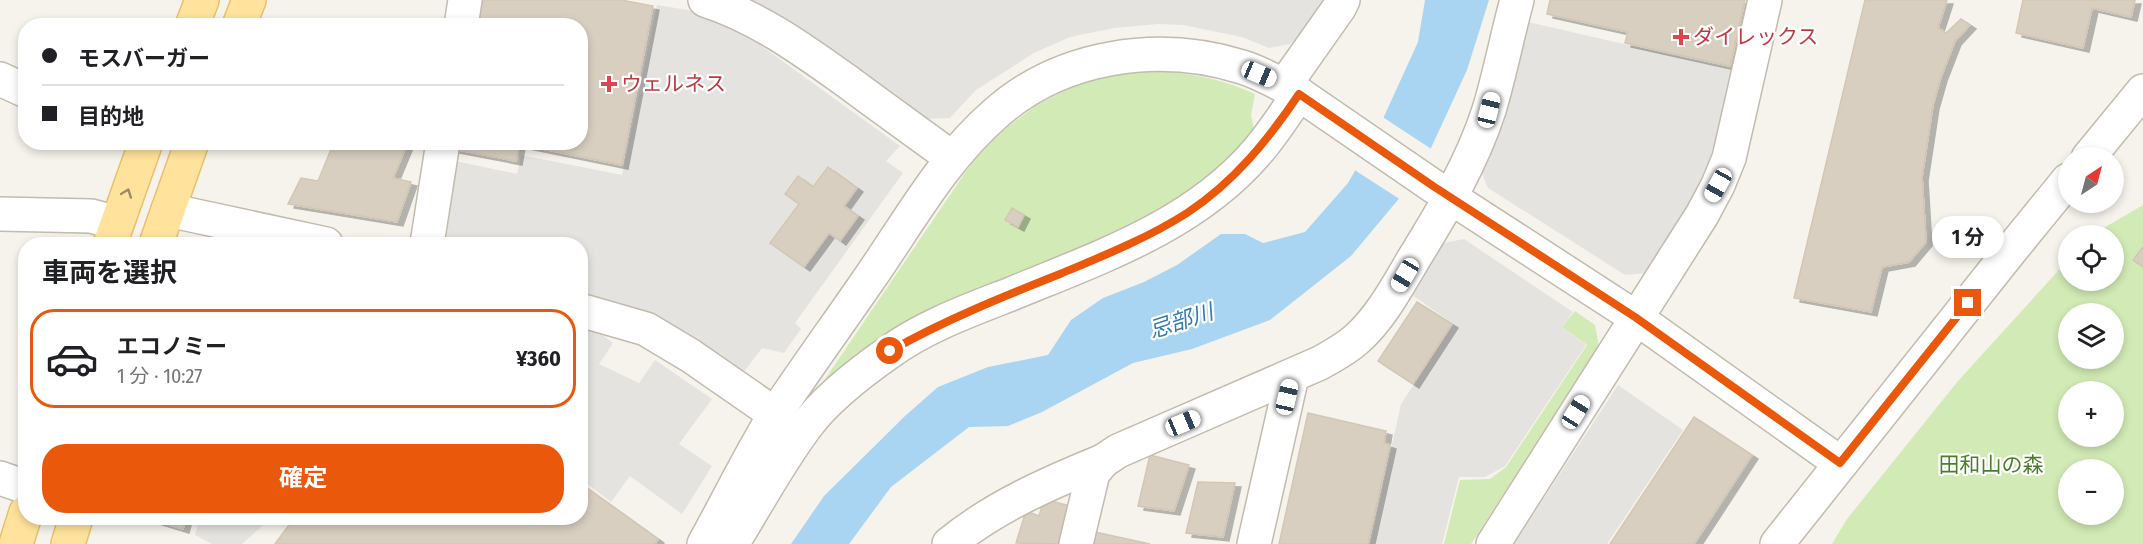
<!DOCTYPE html>
<html lang="ja">
<meta charset="utf-8">
<style>
:root{--surface:#fff;--page:#f2f2f2;--text:#202124;--muted:#757577;--line:#e0e0e0;--accent:#ea580c}
body{margin:0;font-family:"Fira Sans Condensed","Noto Sans JP",sans-serif;background:var(--page);color:var(--text);height:100vh;display:flex;flex-direction:column;font-size:22px;white-space:nowrap}
*{box-sizing:border-box;margin:0}
p{font-size:20px;color:var(--muted)}
.icon{flex:none;width:33px;height:33px;fill:none;stroke:currentColor;stroke-width:2;stroke-linecap:round;stroke-linejoin:round}
.map{position:relative;flex:1;overflow:hidden}
.side{position:absolute;left:18px;top:237px;width:570px;height:288px;display:flex;flex-direction:column;background:var(--surface);border-radius:24px;box-shadow:0 3px 9px #0003}
.side>*{flex:none}
.banner{position:absolute;left:18px;top:18px;width:570px;height:132px;border-radius:24px;box-shadow:0 3px 9px #0003;display:grid;align-content:center;height:132px;padding:0 24px;background:var(--surface)}
.needle{width:39px;rotate:36deg}
.fabs{position:absolute;left:2058px;top:147px;display:grid;gap:12px}
.fabs a{display:grid;place-items:center;width:66px;height:66px;border-radius:50%;background:var(--surface);box-shadow:0 3px 9px #0003;font-size:30px}
.end{position:absolute;width:27px;height:27px;margin:-14px;border:8px solid #ea580c;background:#fff;box-shadow:0 0 0 3px #fff}
.from{border-radius:50%}
.bubble{position:absolute;height:42px;border-radius:21px;background:var(--surface);box-shadow:0 3px 9px #0003;font-size:20px;font-weight:700;line-height:42px;text-align:center}
.car{position:absolute;width:18px;height:36px;margin:-18px -9px;border-radius:8px;box-shadow:0 0 4px 2px #0007;background:linear-gradient(#fff 24%,#345 0 40%,#fff 0 76%,#345 0 86%,#fff 0)}
.banner b{display:flex;align-items:center;gap:21px;height:57px;font-size:22px}
.banner b+b{border-top:2px solid var(--line)}
.banner i{width:15px;height:15px;background:var(--text)}
ul{padding:0;list-style:none}
li{display:flex;align-items:center;gap:18px;height:99px;margin:0 12px 9px;padding:0 12px;border:3px solid transparent;border-radius:24px}
li div{flex:1}
li b{display:block;font-size:22px}
li em{font-style:normal;font-weight:700}
li.active{border-color:var(--accent)}
li>.icon{width:54px;height:54px;stroke-width:1.5}
h2{padding:0 24px;font-size:27px;line-height:72px}
.primary-button{display:flex;gap:12px;margin-top:auto;padding:12px 24px}
.primary-button a{flex:1;height:69px;border-radius:24px;background:var(--accent);color:#fff;font-size:24px;font-weight:700;line-height:69px;text-align:center}
.map>svg:first-child{display:block}
.green{fill:#d2eab5;fill-rule:evenodd}
.parking{fill:#e5e3e0}
.water{fill:#a9d4f2}
.pier{fill:#f6f3ec}
.building{fill:#d8cfc1;stroke:#d3c7b4;stroke-width:1.5;filter:url(#shadow)}
.lines{fill:none;stroke-linecap:round;stroke-linejoin:round}
.minor-casing{stroke:#c2bbae;stroke-width:36}
.major-casing{stroke:#e6c16a;stroke-width:36}
.minor{stroke:#fff;stroke-width:33}
.major{stroke:#ffe39c;stroke-width:33}
.oneway{stroke:#9c8c66}
.route{stroke:#ea580c;stroke-width:8}
.health-dot{fill:#e0444e;stroke:#fff;stroke-width:2}
.labels{text-anchor:middle;dominant-baseline:central;stroke-width:4.5;stroke-linejoin:round;paint-order:stroke}
.health-label{font-size:21px;fill:#be3a42;stroke:#fff;text-anchor:start}
.park-label{font-size:21px;fill:#4a7f2a;stroke:#fff}
.water-label{font-size:22px;font-style:italic;fill:#2e7ab2;stroke:#fff}
</style>
<div class="map">
<svg width="2143" height="544" viewBox="0 0 2143 544">
<defs>
<filter id="shadow"><feDropShadow dx="6" dy="4" stdDeviation="0" flood-color="#0004"/></filter>
</defs>
<rect width="100%" height="100%" fill="#f6f3ec"/>
<g class="green">
<path d="M1151,70C1192,74 1217,77 1255,94L1251,115L1255,135L1206,184L830,391L821,385L971,164L994,137L1037,105L1068,89L1102,77Z"/>
<path d="M2143,205V544H1832L1847,519L1958,381L2068,260V280H2114V236L2092,235ZM2068,314H2114V358H2068ZM2068,392H2114V436H2068ZM2068,470H2114V514H2068Z"/>
<polygon points="1575,311 1595,325 1599,347 1471,544 1444,544 1460,480 1490,479 1506,467 1587,345 1562,327"/>
</g>
<g class="parking">
<polygon points="752,0 1323,0 1320,11 1306,29 1290,44 1269,48 1242,37 1183,25 1158,24 1114,28 1070,37 1034,53 976,90 950,118 926,119 776,14"/>
<polygon points="657,5 694,11 759,44 900,146 886,161 903,173 795,323 801,329 784,353 762,348 743,373 581,296 580,244 466,244 463,242 438,238 446,159 517,174 521,155 622,175"/>
<polygon points="1528,22 1737,70 1715,155 1691,202 1646,273 1625,275 1488,188 1480,169"/>
<polygon points="1464,239 1573,312 1562,327 1586,345 1505,466 1485,477 1459,477 1442,544 1370,544 1401,404 1453,324 1408,292 1444,243"/>
<polygon points="580,327 597,331 613,343 599,364 639,383 655,360 712,399 679,444 712,466 682,514 630,476 611,502 581,479"/>
<polygon points="1618,385 1683,430 1607,544 1514,544"/>
<polygon points="200,518 271,518 242,544 212,544 195,535"/>
</g>
<polygon class="water" points="1425,0 1489,0 1467,70 1431,148 1407,189 1351,256 1270,320 1192,349 1133,363 1042,412 1008,426 969,427 891,487 849,544 791,544 824,496 905,416 938,387 988,367 1048,355 1071,320 1103,298 1144,282 1177,265 1221,234 1245,234 1263,243 1305,232 1348,183 1376,134 1418,42"/>
<polygon class="pier" points="1381,116 1433,150 1409,191 1401,200 1353,169"/>
<g class="building">
<polygon points="482,0 621,0 653,6 622,165 519,144 516,161 453,149 455,142 580,142 580,26 477,26"/>
<polygon points="1550,0 1745,0 1730,66 1625,43 1628,32 1547,14"/>
<polygon points="1865,0 1947,0 1938,28 1946,33 1961,19 1970,25 1955,41 1941,77 1933,105 1922,177 1926,242 1909,262 1882,267 1871,312 1794,298"/>
<polygon points="2023,0 2135,0 2131,17 2092,8 2083,48 2016,33"/>
<polygon points="334,142 408,142 393,178 411,182 397,222 288,204 301,178 318,181"/>
<polygon points="828,167 857,188 844,206 858,216 840,241 829,233 804,267 770,243 799,204 785,194 798,176 813,187"/>
<polygon points="1012,208 1024,215 1018,227 1005,220"/>
<polygon points="2143,247 2143,267 2133,260"/>
<polygon points="1417,302 1452,324 1413,384 1378,361"/>
<polygon points="1308,413 1386,431 1384,443 1390,445 1368,544 1279,544"/>
<polygon points="1694,417 1752,455 1694,544 1610,544"/>
<polygon points="1150,455 1189,465 1174,511 1138,506"/>
<polygon points="1198,482 1235,483 1223,537 1186,533"/>
<polygon points="580,483 658,539 655,544 275,544 294,518 580,518"/>
<polygon points="1044,499 1070,506 1059,544 1016,543 1026,511 1039,516"/>
<polygon points="147,518 186,518 183,529"/>
<polygon points="1095,532 1150,544 1094,544"/>
</g>
<g class="lines">
<g class="minor-casing">
<g id="minor">
<path d="M705,0C758,17 803,50 848,82C883,108 918,133 952,158"/>
<polyline points="461,26 465,0"/>
<polyline points="0,79 26,91"/>
<polyline points="1284,86 1339,8 1343,0"/>
<polyline points="2088,158 2143,91"/>
<polyline points="168,210 326,244"/>
<polyline points="0,214 91,216 117,223"/>
<polyline points="427,244 443,142"/>
<polyline points="580,310 646,329 691,356 776,415"/>
<polyline points="0,478 26,487"/>
<path d="M704,544C728,501 750,455 776,413C806,368 838,324 869,279C908,223 943,159 995,114C1061,55 1158,41 1242,67C1262,73 1280,84 1299,94L1433,186L1635,317L1840,463"/>
<path d="M732,544C757,504 779,462 807,425C827,398 861,372 888,353C925,326 970,310 1011,294C1098,258 1193,226 1256,153C1272,135 1285,114 1299,94"/>
<path d="M949,544C994,507 1049,483 1103,461"/>
<path d="M1076,544L1093,473L1103,461L1118,451L1320,363C1333,356 1347,348 1358,338C1381,317 1397,287 1413,260C1442,213 1472,163 1489,110C1500,74 1507,36 1517,0"/>
<polyline points="1254,544 1292,376"/>
<polyline points="1493,544 1702,215 1718,185 1729,158 1765,0"/>
<polyline points="1777,544 2011,250 2068,180"/>
</g>
</g>
<g class="major-casing">
<g id="major">
<polyline points="192,26 202,0"/>
<polyline points="239,26 249,0"/>
<polyline points="110,244 146,142"/>
<polyline points="156,244 192,142"/>
<polyline points="16,544 26,512"/>
<polyline points="68,544 76,518"/>
</g>
</g>
<use href="#minor" class="minor"/>
<use href="#major" class="major"/>
</g>
<defs><path id="oneway-chevron" d="M-2-3.5L2.5 0L-2 3.5" fill="none" stroke-width="1.6" stroke-linecap="round" stroke-linejoin="round" transform="scale(1.5)"/></defs>
<use class="oneway" href="#oneway-chevron" transform="translate(127 193) rotate(-70)"/>
<g class="lines">
<path class="route" d="M890,351C945,320 1002,297 1060,274C1103,256 1148,238 1187,213C1234,182 1268,140 1299,94L1433,186L1635,317L1840,463L1968,303"/>
</g>
<g class="health-dot">
<path d="M1678 28h6v6h6v6h-6v6h-6v-6h-6v-6h6z"/>
<path d="M606 75h6v6h6v6h-6v6h-6v-6h-6v-6h6z"/>
</g>
<g class="labels">
<g class="health-label">
<text x="1693" y="37">ダイレックス</text>
<text x="621" y="84">ウェルネス</text>
</g>
<g class="park-label">
<text x="1991" y="465">田和山の森</text>
</g>
<g class="water-label">
<text transform="translate(1181 321) rotate(-18)">忌部川</text>
</g>
</g>
</svg>
<div class="fabs">
<a><svg class="needle" viewBox="-14 -14 28 28"><path d="M0-13l5 13h-10z" fill="#e53935"/><path d="M0 13l5-13h-10z" fill="#757577"/></svg></a>
<a><svg class="icon" aria-label="locate" viewBox="0 0 24 24"><circle cx="12" cy="12" r="6"/><path d="M12 2v4M12 18v4M2 12h4M18 12h4"/></svg></a>
<a><svg class="icon" aria-label="layers" viewBox="0 0 24 24"><path d="M12 4l9 5-9 5-9-5zM3 14l9 5 9-5"/></svg></a>
<a>+</a>
<a>−</a>
</div>
<i class="end from" style="left:890px;top:351px"></i>
<i class="end" style="left:1968px;top:303px"></i>
<div class="bubble" style="left:1932px;top:216px;width:72px">1 分</div>
<i class="car" style="left:1259px;top:74px;rotate:113deg"></i>
<i class="car" style="left:1489px;top:110px;rotate:14deg"></i>
<i class="car" style="left:1718px;top:185px;rotate:209deg"></i>
<i class="car" style="left:1405px;top:275px;rotate:211deg"></i>
<i class="car" style="left:1287px;top:397px;rotate:13deg"></i>
<i class="car" style="left:1576px;top:412px;rotate:32deg"></i>
<i class="car" style="left:1183px;top:423px;rotate:67deg"></i>
<div class="banner">
<b><i class="from"></i>モスバーガー</b>
<b><i></i>目的地</b>
</div>
<section class="side">
<h2>車両を選択</h2>
<ul>
<li class="active"><svg class="icon" aria-label="car" viewBox="0 0 24 24"><path d="M5 17H2v-5l4-1 3-4h7l3 4 3 1v5h-3M9 17h6M6 11h13"/><circle cx="7" cy="17" r="2"/><circle cx="17" cy="17" r="2"/></svg><div><b>エコノミー</b><p>1 分 · 10:27</p></div><em>¥360</em></li>
</ul>
<div class="primary-button"><a>確定</a></div>
</section>
</div>
